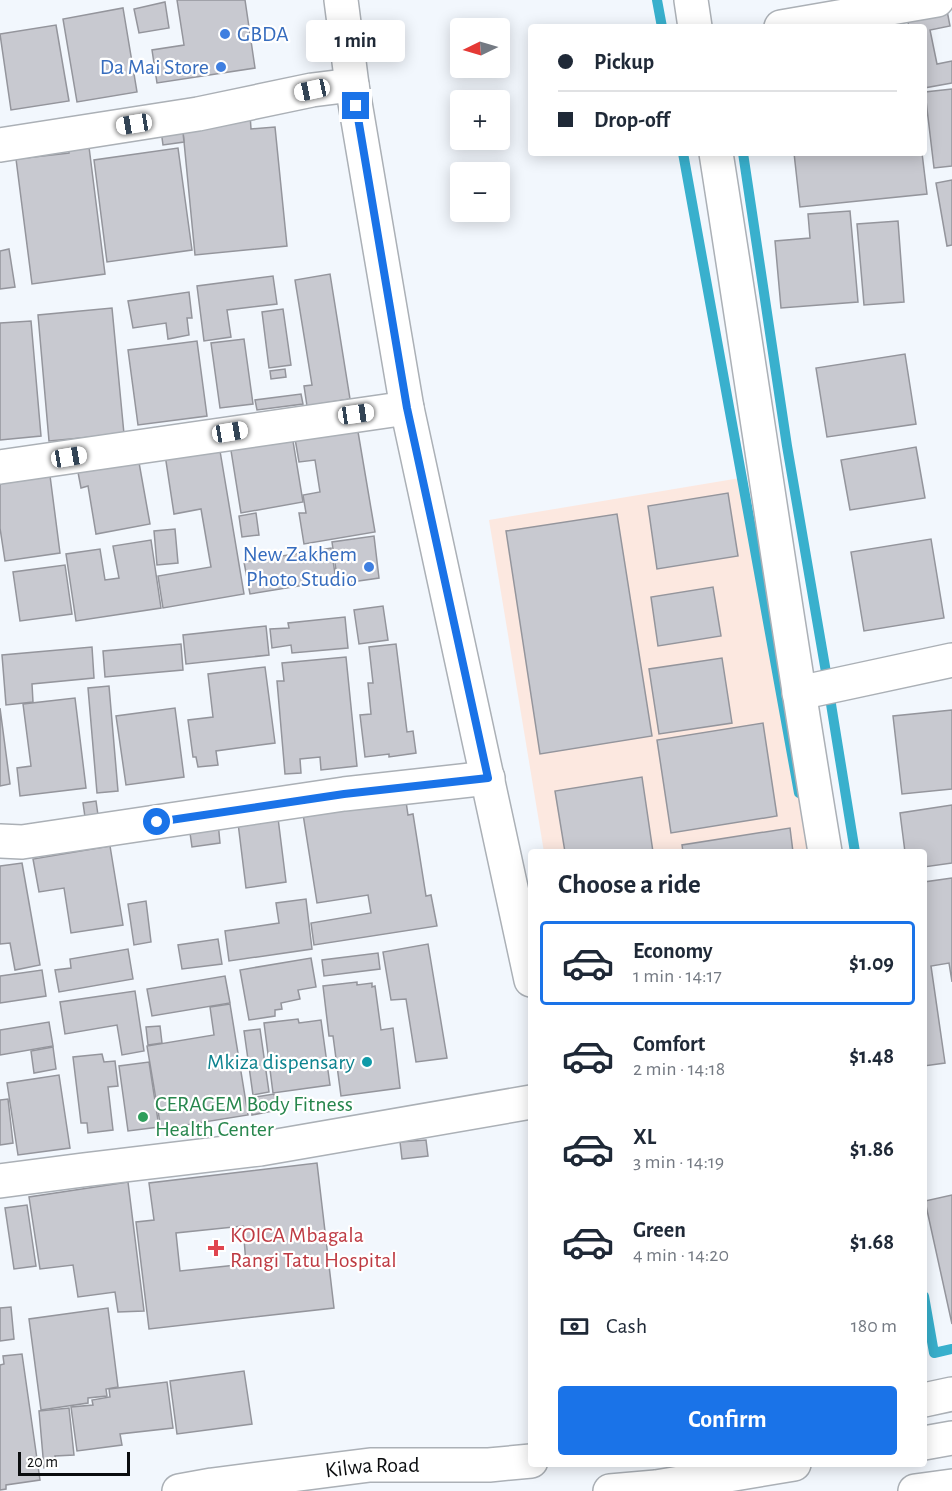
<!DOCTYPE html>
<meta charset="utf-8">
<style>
:root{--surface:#fff;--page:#f2f2f3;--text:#1f2937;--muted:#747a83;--line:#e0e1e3;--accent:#1a73e8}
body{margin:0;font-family:"Alegreya Sans",sans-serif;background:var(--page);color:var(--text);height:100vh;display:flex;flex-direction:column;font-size:22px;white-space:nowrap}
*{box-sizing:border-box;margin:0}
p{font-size:20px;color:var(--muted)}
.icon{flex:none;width:33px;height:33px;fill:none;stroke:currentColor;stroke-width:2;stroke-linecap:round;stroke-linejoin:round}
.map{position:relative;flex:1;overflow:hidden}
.sheet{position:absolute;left:528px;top:849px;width:399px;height:618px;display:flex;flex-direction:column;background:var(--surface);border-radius:6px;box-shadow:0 3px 15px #0003}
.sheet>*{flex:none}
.guide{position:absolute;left:528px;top:24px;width:399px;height:132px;border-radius:6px;box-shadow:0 3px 15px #0003;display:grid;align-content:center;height:132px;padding:0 30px;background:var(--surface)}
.needle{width:39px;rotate:265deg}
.fabs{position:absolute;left:450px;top:18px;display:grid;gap:12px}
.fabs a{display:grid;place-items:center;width:60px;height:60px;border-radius:6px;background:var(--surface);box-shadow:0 3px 15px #0003;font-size:30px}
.scale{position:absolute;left:18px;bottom:15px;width:112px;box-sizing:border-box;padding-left:6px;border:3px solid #0b0d0f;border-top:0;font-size:16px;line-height:21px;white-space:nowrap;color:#0b0d0f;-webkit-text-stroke:4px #fff;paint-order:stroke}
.end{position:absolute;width:27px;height:27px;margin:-14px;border:8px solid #1a73e8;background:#fff;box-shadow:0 0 0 3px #fff}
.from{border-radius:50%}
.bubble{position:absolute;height:42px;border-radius:6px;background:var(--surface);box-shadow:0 3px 15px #0003;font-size:20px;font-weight:600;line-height:42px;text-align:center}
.car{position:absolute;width:18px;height:36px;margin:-18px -9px;border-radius:8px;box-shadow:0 0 4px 2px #0007;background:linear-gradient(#fff 24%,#345 0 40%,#fff 0 76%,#345 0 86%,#fff 0)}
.guide b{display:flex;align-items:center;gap:21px;height:57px;font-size:22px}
.guide b+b{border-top:2px solid var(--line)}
.guide i{width:15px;height:15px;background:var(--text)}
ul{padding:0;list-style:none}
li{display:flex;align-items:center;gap:18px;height:84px;margin:0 12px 9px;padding:0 18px;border:3px solid transparent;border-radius:6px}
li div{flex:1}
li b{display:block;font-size:22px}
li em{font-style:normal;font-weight:600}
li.on{border-color:var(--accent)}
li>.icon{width:54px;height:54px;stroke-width:1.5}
h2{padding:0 30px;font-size:27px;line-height:72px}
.pay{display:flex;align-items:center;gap:15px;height:66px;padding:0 30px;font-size:22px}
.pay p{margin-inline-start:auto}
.button{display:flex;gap:12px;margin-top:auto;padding:12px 30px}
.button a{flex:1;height:69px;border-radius:6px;background:var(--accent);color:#fff;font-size:24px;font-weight:600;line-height:69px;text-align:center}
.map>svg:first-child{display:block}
.commercial{fill:#fce8e0}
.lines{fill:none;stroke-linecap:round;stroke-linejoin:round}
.stream{stroke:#39b0cd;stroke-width:10}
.building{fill:#c8c9d0;stroke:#94959c;stroke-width:1.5;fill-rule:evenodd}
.minor-casing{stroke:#abb0b6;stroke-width:36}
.highway-casing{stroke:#abb0b6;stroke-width:36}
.minor{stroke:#fff;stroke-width:33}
.highway{stroke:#fff;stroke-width:33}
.route{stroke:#1a73e8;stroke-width:8}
.shop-dot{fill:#3f7fe0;stroke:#fff;stroke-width:2}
.culture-dot{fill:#0f9aa8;stroke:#fff;stroke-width:2}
.leisure-dot{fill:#2e9e5b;stroke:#fff;stroke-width:2}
.health-dot{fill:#e0444e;stroke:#fff;stroke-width:2}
.labels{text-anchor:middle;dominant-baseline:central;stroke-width:4.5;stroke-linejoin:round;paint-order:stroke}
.shop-label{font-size:22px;fill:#366cbe;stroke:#fff;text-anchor:end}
.culture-label{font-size:22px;fill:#0d838f;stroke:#fff;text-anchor:end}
.leisure-label{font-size:22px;fill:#27864d;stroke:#fff;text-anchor:start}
.health-label{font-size:22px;fill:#be3a42;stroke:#fff;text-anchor:start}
.street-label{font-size:22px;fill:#0b0d0f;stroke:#fff}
</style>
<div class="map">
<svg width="952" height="1491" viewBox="0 0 952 1491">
<rect width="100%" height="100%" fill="#f2f7fd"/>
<polygon class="commercial" points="746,477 808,852 544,852 489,520"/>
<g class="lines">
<g class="stream">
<polyline points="657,0 662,27"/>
<polyline points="683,153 799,793"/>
<polyline points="743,153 787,446 827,678"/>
<polyline points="830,698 855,852"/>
<polyline points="924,1296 934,1353 952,1349"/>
</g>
</g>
<g class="building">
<polygon points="177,0 245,0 255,68 157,83 152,50 184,45"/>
<polygon points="945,0 950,26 930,30 937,64 952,61 952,83 924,88 924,27 909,27 905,8"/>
<polygon points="165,2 169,28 139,33 134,9"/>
<polygon points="123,8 137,92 77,102 63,19"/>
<polygon points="902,17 904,27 848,27"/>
<polygon points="56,25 69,101 11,110 0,34"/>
<polygon points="952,89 952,166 934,168 925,92"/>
<polygon points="250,114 251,129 275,127 287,246 195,255 182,121"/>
<polygon points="160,123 182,124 184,142 163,145"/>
<polygon points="89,147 105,274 32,284 16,159 69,153 69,150"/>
<polygon points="178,148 192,250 107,262 94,160"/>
<polygon points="794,153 922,153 927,194 800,207"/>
<polygon points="952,180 952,245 947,246 936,183"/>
<polygon points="850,211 858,302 781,308 775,241 810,238 808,214"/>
<polygon points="898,221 904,302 864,305 857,224"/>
<polygon points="9,249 15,287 0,289 0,251"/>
<polygon points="330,274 350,399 307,406 304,386 312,385 295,280"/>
<polygon points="273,276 277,304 227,310 231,337 204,341 197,286"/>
<polygon points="189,292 192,318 187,318 189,335 168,339 166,323 133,328 128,301"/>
<polygon points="112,308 124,434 49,441 38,315"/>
<polygon points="283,309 291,365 269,368 262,312"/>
<polygon points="31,321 41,436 0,440 0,323"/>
<polygon points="244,339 253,404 220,408 211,343"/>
<polygon points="197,341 207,416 138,425 128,350"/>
<polygon points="905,354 916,424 827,437 816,368"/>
<polygon points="285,369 286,377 271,379 270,371"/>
<polygon points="301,394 303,404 257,410 255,400"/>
<polygon points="356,420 375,532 304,544 299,513 306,513 303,495 320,492 315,460 299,462 293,427"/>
<polygon points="291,429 303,502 241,513 229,438"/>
<polygon points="218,439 244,594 163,608 158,576 211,567 201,509 174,514 164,448"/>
<polygon points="916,447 925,498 850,510 841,460"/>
<polygon points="138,457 150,524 96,534 88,486 81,488 77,467"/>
<polygon points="49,468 60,553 5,561 0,528 0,476"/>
<polygon points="728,493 738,556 657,569 648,506"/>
<polygon points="256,513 259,535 242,537 239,516"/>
<polygon points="617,514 652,736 540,754 506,531"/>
<polygon points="175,529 178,563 157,565 154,531"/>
<polygon points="374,536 379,578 338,584 332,542"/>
<polygon points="931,539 944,618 864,631 851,552"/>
<polygon points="151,540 161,608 76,621 66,554 100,549 105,580 119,578 113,546"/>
<polygon points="331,548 336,580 250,594 244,562"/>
<polygon points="65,565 72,614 20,621 13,572"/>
<polygon points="713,587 721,636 658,646 651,597"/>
<polygon points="383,606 388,640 359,644 354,610"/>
<polygon points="345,617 348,648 292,653 291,645 272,648 270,629 289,628 288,623"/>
<polygon points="266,626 269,655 186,664 183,635"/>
<polygon points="181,644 183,670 105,677 103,651"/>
<polygon points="396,644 407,732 413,731 416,753 389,757 389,754 365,757 360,715 371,714 368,683 373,683 369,647"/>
<polygon points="92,647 94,678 32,684 33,702 6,705 2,655"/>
<polygon points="346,657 357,766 321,770 320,757 300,759 301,773 285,774 277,681 284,681 282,663"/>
<polygon points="722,658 732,723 659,734 649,669"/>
<polygon points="265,667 275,743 216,751 218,765 198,767 196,757 193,757 188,720 213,717 208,674"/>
<polygon points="109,686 118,791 97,793 88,688"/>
<polygon points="75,698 86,788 20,796 17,768 31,766 23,704"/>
<polygon points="0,708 10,784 0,786"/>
<polygon points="175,708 184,777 126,785 116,716"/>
<polygon points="952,710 952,789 902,794 893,716"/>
<polygon points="763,723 777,816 671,833 657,740"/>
<polygon points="642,777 653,852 565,852 555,791"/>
<polygon points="404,788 408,815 413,814 426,896 431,895 437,926 314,945 311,923 371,913 368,895 317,903 303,814"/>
<polygon points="96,801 98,815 85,817 83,803"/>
<polygon points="952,805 952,863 924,867 924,852 905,852 900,813"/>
<polygon points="278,818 286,882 246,888 238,823"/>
<polygon points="218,822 220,843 192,847 189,826"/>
<polygon points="790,828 793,852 683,852 682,845"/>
<polygon points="110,846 123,925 71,933 64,888 39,892 33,859"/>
<polygon points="22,863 40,965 15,970 10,943 0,944 0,866"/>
<polygon points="952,878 952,982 949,963 931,966 945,1063 924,1066 924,882"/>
<polygon points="306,899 312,949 229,961 225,931 279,923 276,903"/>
<polygon points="146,901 151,942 134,945 128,904"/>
<polygon points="218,939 222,964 182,969 178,945"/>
<polygon points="428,944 447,1058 416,1062 406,999 391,1000 383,952"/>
<polygon points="128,949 133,979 59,992 55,970 71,968 70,959"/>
<polygon points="378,953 380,969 324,976 322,960"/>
<polygon points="311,958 316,987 298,990 300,999 281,1003 282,1009 275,1010 275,1016 249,1020 240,970"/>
<polygon points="42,970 46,996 0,1003 0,976"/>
<polygon points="225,976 230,1003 152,1016 147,989"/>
<polygon points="357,982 357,985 372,983 372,987 375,986 381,1030 393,1028 400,1088 341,1096 333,1036 329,1036 323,986"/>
<polygon points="135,991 144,1051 122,1055 117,1025 65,1034 60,1002"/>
<polygon points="230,1004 248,1115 161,1129 147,1046 214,1035 210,1007"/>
<polygon points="298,1019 299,1023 321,1020 330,1085 273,1093 264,1023"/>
<polygon points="49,1022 53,1046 0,1055 0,1030"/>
<polygon points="160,1026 162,1043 148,1045 146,1027"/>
<polygon points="260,1029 269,1092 253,1095 244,1031"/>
<polygon points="53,1047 56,1069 34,1073 31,1051"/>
<polygon points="102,1054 104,1062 115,1061 118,1086 108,1087 113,1130 88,1133 87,1123 81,1123 73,1057"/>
<polygon points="149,1062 159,1127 128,1131 119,1066"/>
<polygon points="59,1075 70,1148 18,1155 7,1083"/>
<polygon points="274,1094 278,1110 252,1115 250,1098"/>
<polygon points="8,1099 13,1143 0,1145 0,1100"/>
<polygon points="426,1140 428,1156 402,1159 400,1142"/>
<path d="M317,1163L334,1308L149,1329L136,1222L154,1220L149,1183ZM243,1226L246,1264L180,1271L176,1233Z"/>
<polygon points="128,1182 144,1311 118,1312 115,1292 78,1297 73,1265 40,1269 29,1197"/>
<polygon points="952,1195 952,1324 925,1201"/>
<polygon points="27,1205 36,1266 14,1269 5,1208"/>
<polygon points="11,1307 14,1339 0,1341 0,1308"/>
<polygon points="108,1308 118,1387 106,1389 107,1396 88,1398 88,1403 41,1410 29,1319"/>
<polygon points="22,1354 40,1480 6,1485 6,1489 0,1490 0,1365 4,1364 3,1356"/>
<polygon points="244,1371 252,1424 177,1434 170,1381"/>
<polygon points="167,1382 173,1428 120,1434 122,1445 77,1451 71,1407 93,1405 92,1400 110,1397 109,1389"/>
<polygon points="69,1408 74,1455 55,1456 57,1467 44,1468 39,1411"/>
</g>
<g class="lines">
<g class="minor-casing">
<g id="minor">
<polyline points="341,0 352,85 407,408 531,980"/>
<polyline points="691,0 695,27"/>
<polyline points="781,27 937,0"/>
<polyline points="0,145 198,114 312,90 352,85"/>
<path d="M716,153C753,386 786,619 825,852"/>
<polyline points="0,467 407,408"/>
<polyline points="799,693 952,660"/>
<polyline points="0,841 22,842 344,794 488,778"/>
<polyline points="0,1181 83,1170 260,1149 531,1102"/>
<polyline points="924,1443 952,1438"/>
<polyline points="610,1491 656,1487 794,1464"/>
</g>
</g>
<g class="highway-casing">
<g id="highway">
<polyline points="924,1400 952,1394"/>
<path id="s1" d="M179,1491L212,1485L370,1465H489L531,1461"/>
<polyline points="915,1491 952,1486"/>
</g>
</g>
<use href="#minor" class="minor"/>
<use href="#highway" class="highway"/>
</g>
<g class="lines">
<polyline class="route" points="157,822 344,794 488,778 407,408 356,106"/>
</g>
<g class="shop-dot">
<circle cx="225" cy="34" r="6"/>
<circle cx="221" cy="67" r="6"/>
<circle cx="369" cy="567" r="6"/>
</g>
<circle class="culture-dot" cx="367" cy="1062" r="6"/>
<circle class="leisure-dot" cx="143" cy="1117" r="6"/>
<path class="health-dot" d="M213 1239h6v6h6v6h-6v6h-6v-6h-6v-6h6z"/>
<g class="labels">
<g class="shop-label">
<text x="237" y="34" text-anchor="start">GBDA</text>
<text x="209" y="67">Da Mai Store</text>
<text x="357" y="554">New Zakhem<tspan x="357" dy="25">Photo Studio</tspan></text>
</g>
<g class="culture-label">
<text x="355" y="1062">Mkiza dispensary</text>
</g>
<g class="leisure-label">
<text x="155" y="1104">CERAGEM Body Fitness<tspan x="155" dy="25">Health Center</tspan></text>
</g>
<g class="health-label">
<text x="230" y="1235">KOICA Mbagala<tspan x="230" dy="25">Rangi Tatu Hospital</tspan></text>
</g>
<g class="street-label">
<text stroke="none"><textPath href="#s1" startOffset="195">Kilwa Road</textPath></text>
</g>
</g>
</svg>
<div class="fabs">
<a><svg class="needle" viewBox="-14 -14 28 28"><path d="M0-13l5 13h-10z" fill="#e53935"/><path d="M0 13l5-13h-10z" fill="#747a83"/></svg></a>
<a>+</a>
<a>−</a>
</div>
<div class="scale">20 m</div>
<i class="end from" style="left:157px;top:822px"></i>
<i class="end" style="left:356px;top:106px"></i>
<div class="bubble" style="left:306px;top:20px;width:99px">1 min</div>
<i class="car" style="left:312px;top:90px;rotate:258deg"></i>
<i class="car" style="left:134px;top:124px;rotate:261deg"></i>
<i class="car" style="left:356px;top:414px;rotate:82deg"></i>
<i class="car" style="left:230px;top:432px;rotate:81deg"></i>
<i class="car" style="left:69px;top:457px;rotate:81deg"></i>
<div class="guide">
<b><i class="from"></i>Pickup</b>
<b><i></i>Drop-off</b>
</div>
<section class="sheet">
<h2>Choose a ride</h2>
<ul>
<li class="on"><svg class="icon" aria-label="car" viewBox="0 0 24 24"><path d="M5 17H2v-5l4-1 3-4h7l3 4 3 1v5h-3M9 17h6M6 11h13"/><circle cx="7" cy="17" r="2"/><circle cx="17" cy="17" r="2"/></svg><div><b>Economy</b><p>1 min · 14:17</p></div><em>$1.09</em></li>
<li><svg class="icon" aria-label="car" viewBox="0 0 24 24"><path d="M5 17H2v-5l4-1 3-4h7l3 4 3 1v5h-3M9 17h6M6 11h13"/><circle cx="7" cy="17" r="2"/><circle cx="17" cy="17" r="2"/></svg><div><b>Comfort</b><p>2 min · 14:18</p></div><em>$1.48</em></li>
<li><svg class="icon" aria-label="car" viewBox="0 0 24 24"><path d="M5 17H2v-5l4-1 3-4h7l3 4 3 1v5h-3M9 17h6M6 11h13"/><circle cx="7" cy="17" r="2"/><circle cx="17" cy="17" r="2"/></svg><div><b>XL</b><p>3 min · 14:19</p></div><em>$1.86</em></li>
<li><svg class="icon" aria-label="car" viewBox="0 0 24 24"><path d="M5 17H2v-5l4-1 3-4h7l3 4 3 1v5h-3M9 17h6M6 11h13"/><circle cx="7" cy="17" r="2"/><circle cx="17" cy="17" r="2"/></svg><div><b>Green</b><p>4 min · 14:20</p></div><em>$1.68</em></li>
</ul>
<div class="pay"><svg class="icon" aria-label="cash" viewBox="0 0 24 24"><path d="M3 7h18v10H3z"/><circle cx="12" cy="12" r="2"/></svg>Cash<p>180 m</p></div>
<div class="button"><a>Confirm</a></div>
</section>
</div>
